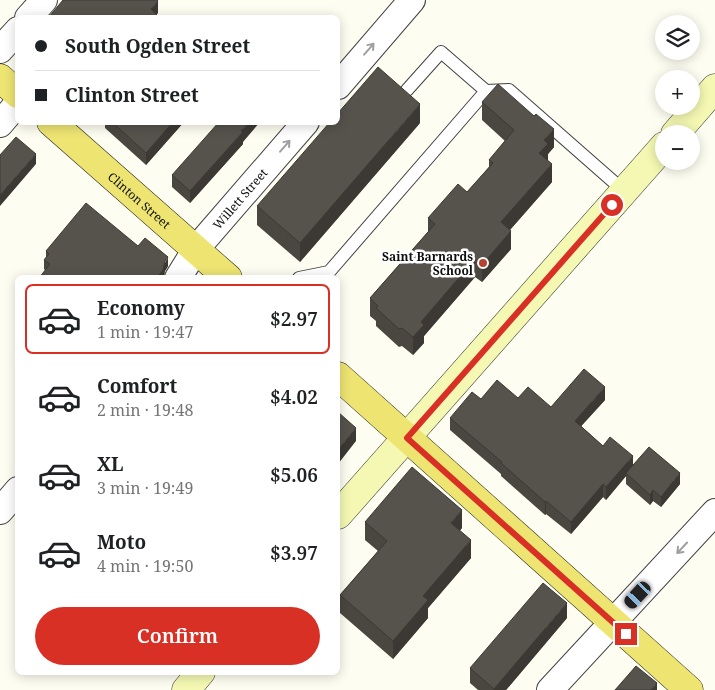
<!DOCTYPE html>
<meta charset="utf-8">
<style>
:root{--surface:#fff;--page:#f2f2f2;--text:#202124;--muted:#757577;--line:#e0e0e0;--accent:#d93025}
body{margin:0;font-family:"Noto Serif",serif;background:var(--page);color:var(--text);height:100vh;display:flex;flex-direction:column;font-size:19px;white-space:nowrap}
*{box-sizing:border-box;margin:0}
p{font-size:16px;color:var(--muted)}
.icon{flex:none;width:28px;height:28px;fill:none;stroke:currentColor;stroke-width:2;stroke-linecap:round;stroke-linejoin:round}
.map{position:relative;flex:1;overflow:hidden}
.side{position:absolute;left:15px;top:275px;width:325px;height:400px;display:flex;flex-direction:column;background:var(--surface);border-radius:8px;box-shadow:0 2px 12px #0003}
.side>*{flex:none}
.hud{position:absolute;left:15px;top:15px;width:325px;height:110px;border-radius:8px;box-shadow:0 2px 12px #0003;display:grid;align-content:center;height:110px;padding:0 20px;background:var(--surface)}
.fabs{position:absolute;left:655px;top:15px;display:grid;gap:10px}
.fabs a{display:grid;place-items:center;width:45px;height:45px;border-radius:50%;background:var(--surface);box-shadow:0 2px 12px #0003;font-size:25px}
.end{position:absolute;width:22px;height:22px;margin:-11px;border:6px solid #d93025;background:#fff;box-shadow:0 0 0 2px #fff}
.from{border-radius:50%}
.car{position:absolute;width:15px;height:30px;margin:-15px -8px;border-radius:6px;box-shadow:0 0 4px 1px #0007;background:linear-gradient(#222 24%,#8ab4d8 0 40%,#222 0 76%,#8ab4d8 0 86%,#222 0)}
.hud b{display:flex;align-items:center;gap:18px;height:48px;font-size:19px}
.hud b+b{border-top:1px solid var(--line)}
.hud i{width:12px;height:12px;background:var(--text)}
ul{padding:9px 0 0;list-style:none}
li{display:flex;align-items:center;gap:15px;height:70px;margin:0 10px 8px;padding:0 10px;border:2px solid transparent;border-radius:8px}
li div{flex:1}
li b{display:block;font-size:19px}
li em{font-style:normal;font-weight:600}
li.current{border-color:var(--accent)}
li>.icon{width:45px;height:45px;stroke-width:1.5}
.cta{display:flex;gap:10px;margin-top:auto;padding:10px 20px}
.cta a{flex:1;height:58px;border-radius:30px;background:var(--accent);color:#fff;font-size:20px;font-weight:600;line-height:58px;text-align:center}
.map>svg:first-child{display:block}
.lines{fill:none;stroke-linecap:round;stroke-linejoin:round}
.lane-casing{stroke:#424242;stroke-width:14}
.street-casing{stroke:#424242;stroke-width:28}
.secondary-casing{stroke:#313131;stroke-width:29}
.primary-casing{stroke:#202020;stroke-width:29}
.lane{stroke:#fff;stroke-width:12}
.street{stroke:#fff;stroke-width:26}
.secondary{stroke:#f4f8b2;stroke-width:28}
.primary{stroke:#ede472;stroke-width:28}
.wall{fill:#4a4741}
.shaded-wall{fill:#3c3935}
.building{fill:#56524c;stroke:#3c3935}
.oneway{stroke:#9f9f9f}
.route{stroke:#d93025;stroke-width:6}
.poi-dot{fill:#b44132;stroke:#fff;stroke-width:2}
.labels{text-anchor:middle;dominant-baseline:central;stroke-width:5;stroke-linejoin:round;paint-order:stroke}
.street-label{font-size:12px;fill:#0f0f0f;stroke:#fff}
.poi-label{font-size:12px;font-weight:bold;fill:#0f0f0f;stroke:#fff;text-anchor:end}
</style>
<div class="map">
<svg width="715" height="690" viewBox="0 0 715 690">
<rect width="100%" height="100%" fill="#fefdf1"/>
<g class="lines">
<g class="lane-casing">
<g id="lane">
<polyline points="407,90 441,52 486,91"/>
<polyline points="299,278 329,272 486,91 509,90 624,191"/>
</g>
</g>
<g class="street-casing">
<g id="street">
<polyline points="28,18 44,0"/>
<polyline points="0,50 18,30"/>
<polyline points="338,86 412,0"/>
<polyline points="0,124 18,103"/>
<path id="s1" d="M178,278L196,249L306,122"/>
<polyline points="0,511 18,490"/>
<polyline points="550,690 715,512"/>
</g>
</g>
<g class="secondary-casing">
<g id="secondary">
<polyline points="675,134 715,88"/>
<polyline points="338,515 664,146"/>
<polyline points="186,690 201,672"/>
</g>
</g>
<g class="primary-casing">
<g id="primary">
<polyline points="0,78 18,94"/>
<path id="s2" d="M51,122L228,278"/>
<polyline points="338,376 689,690"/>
</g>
</g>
<use href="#lane" class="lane"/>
<use href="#street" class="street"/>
<use href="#secondary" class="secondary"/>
<use href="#primary" class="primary"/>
</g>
<g class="wall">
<polygon points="482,102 554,147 548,154 548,161 552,182 510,230 511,249 482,282 475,277 424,336 424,343 413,355 402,346 399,347 376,326 376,321 370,316 370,298 428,232 428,218 467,192 489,167 489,160 505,141 482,120"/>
<polygon points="105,122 184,122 146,165 105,128"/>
<polygon points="420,123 300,262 257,225 257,206"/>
<polygon points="243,142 243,144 190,203 172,187 172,175"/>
<polygon points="138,246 168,266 165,271 45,270 44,269 44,260 46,257 46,251"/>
<polygon points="481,399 551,407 605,400 581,426 603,446 633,466 680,484 661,507 653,501 650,505 626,484 626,476 606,500 603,497 571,534 546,514 545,515 501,476 501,474 450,430 450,418"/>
<polygon points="365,522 462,528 460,530 471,558 428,608 428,618 393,659 340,613 340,595 378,551 365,540"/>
<polygon points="567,618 506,690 478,690 470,683 470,668"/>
</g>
<g class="shaded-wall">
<polygon points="158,1 158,13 154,18 151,9"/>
<polygon points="420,104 420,123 300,262 300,243"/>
<polygon points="173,122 184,122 146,165 146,153"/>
<polygon points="249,122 260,122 243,142 243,144 190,203 190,191"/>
<polygon points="554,129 554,147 548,154 548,161 539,153 544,140"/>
<polygon points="36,154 36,164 0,206 0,195"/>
<polygon points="552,164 552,182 501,240 501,222"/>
<polygon points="511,231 511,249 482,282 482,265"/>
<polygon points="168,257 168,266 165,271 164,278 157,278"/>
<polygon points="475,259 475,277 424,336 424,343 413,355 413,337 421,322"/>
<polygon points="605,387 605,400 575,433 575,421"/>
<polygon points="356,428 356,441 338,464 338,450"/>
<polygon points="633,456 633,469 626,473 626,476 606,500 606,487"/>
<polygon points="680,473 680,484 661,507 661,497"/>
<polygon points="603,484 603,497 571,534 571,522"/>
<polygon points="653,490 653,501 650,505 650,495"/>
<polygon points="546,501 546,514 545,515 545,502"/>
<polygon points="462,510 462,528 451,541 451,523"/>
<polygon points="471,540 471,558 428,608 428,618 393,659 393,641 423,596"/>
<polygon points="567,603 567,618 506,690 494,690 494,689"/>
<polygon points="657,683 657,690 651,690"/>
</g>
<g class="building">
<polygon points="63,0 157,0 158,1 151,9 160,18 48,18"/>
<polygon points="378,67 420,104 300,243 257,206 330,122 338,122 338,113"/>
<polygon points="498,84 534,116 536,114 554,129 544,140 548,144 539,153 552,164 501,222 511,231 482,265 475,259 421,322 424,325 413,337 402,328 399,329 376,308 378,306 370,298 435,224 428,218 458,184 467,192 493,163 489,160 514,130 482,102"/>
<polygon points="112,122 173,122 146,153"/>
<polygon points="219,122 249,122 241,131 243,132 190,191 172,175"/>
<polygon points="16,137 36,154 0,195 0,155"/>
<polygon points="86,203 138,246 145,238 168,257 165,261 163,270 157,278 39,278 50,264 44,260 49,254 46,251"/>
<polygon points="584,369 605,387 575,421 603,446 610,437 633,456 606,487 603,484 571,522 546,501 545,502 501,463 502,462 450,418 472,392 481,399 497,380 518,398 528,387 551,407"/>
<polygon points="338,412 356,428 338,450"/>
<polygon points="649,447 680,473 661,497 653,490 650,495 626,473"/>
<polygon points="412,467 462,510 451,523 471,540 423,596 428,600 393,641 340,595 387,541 365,522"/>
<polygon points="543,583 567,603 494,689 470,668"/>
<polygon points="636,666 657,683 651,690 615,690"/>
</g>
<defs><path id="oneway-shaft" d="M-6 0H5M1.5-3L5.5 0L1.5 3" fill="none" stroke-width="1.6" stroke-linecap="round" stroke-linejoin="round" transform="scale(1.25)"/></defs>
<g class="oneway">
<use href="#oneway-shaft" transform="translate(369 49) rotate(-49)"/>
<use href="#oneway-shaft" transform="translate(285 146) rotate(-49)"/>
<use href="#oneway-shaft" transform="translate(682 548) rotate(133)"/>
</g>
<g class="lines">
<polyline class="route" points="612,205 407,438 626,634"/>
</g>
<circle class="poi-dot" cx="483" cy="263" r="5"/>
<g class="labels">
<g class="street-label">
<text stroke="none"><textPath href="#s1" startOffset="101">Willett Street</textPath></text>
<text stroke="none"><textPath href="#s2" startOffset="118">Clinton Street</textPath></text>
</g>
<g class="poi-label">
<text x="473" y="256">Saint Barnards<tspan x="473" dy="14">School</tspan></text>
</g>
</g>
</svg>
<div class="fabs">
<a><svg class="icon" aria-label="layers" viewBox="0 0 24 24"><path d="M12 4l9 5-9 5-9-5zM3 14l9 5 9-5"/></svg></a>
<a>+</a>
<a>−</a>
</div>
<i class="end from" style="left:612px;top:205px"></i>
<i class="end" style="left:626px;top:634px"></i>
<i class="car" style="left:638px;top:595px;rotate:223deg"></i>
<div class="hud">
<b><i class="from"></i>South Ogden Street</b>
<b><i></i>Clinton Street</b>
</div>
<section class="side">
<ul>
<li class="current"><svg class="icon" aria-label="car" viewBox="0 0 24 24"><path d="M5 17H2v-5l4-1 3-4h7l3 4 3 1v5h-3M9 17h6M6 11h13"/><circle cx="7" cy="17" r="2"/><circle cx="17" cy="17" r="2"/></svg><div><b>Economy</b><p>1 min · 19:47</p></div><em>$2.97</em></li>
<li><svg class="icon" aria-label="car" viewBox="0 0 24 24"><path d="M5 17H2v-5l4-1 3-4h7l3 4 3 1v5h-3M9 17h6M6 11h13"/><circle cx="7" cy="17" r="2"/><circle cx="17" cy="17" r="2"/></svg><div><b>Comfort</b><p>2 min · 19:48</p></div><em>$4.02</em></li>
<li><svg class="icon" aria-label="car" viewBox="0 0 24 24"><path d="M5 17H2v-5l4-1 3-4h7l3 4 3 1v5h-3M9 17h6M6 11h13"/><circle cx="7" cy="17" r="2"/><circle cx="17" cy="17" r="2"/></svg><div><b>XL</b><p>3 min · 19:49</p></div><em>$5.06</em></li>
<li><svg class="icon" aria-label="car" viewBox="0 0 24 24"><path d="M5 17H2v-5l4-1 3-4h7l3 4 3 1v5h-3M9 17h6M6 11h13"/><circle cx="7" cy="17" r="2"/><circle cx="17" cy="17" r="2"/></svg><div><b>Moto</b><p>4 min · 19:50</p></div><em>$3.97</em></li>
</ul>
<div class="cta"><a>Confirm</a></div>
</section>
</div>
